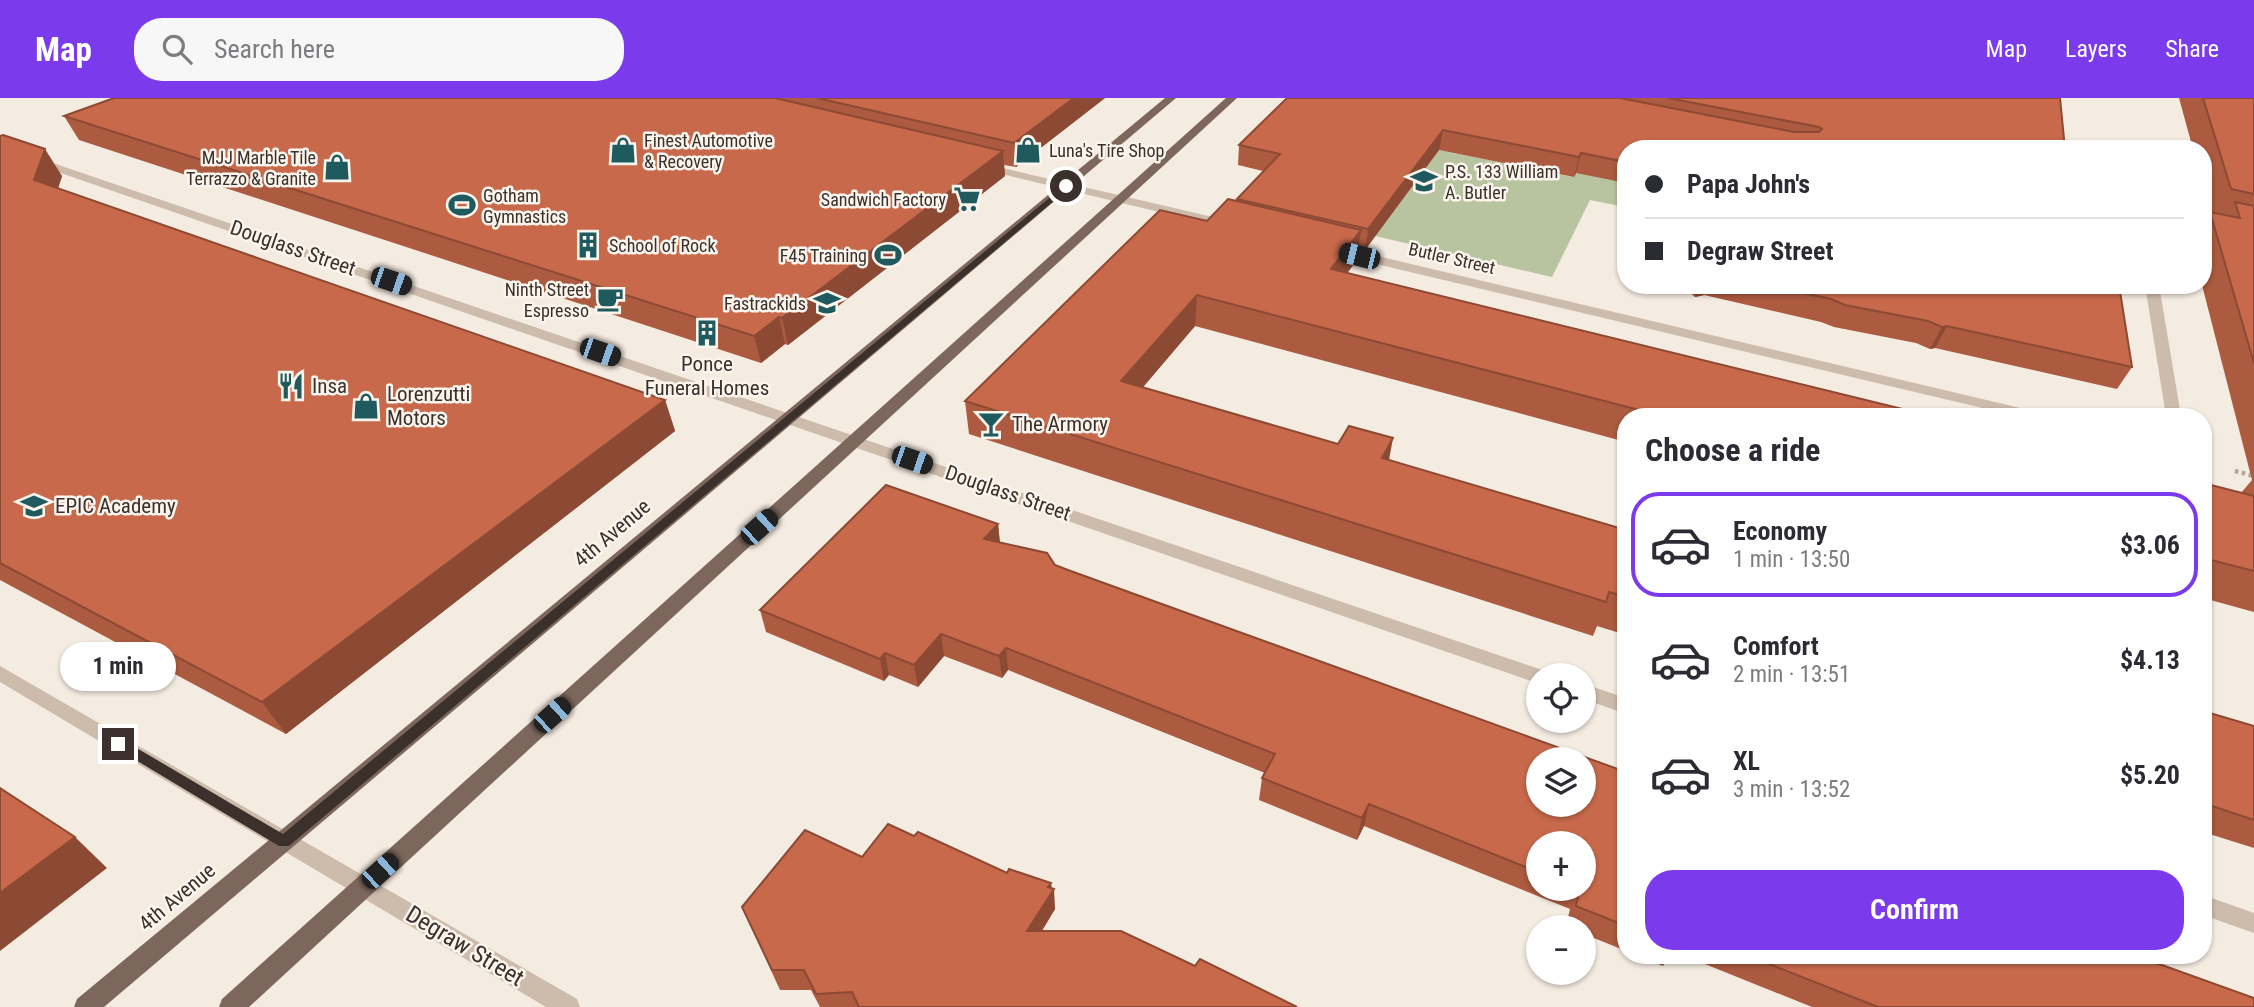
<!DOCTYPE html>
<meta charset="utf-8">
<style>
:root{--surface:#fff;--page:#f7f7f7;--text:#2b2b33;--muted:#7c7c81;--line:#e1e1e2;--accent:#7c3aed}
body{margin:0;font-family:"Roboto Condensed",sans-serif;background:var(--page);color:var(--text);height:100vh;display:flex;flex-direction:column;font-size:26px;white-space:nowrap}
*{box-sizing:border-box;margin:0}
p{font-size:23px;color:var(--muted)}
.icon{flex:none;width:38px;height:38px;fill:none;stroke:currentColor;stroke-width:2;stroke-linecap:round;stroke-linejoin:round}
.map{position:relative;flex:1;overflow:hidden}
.panel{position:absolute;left:1617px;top:310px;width:595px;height:556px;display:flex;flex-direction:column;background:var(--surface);border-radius:28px;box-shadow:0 2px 5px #0004}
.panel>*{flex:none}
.top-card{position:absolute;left:1617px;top:42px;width:595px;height:154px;border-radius:28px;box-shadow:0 2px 5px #0004;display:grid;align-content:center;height:154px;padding:0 28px;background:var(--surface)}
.controls{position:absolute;left:1526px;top:565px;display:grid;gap:14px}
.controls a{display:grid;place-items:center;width:70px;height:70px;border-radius:50%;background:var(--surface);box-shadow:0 2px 5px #0004;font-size:35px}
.end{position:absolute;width:32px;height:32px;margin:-16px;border:9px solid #3b302b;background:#fff;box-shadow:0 0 0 4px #fff}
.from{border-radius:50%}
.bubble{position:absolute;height:49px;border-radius:24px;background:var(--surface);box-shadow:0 2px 5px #0004;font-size:23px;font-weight:700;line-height:49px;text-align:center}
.car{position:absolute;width:21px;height:42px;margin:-21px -10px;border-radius:9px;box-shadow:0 0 5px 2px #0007;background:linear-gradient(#222 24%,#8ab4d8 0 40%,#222 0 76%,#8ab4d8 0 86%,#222 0)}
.top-card b{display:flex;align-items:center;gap:24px;height:66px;font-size:26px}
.top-card b+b{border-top:2px solid var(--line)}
.top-card i{width:18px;height:18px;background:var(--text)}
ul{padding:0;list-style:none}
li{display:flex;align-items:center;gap:21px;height:105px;margin:0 14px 10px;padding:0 14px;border:4px solid transparent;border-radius:28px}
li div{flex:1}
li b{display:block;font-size:26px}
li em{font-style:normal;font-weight:700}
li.on{border-color:var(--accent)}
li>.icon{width:63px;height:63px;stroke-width:1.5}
h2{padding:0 28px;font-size:32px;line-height:84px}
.button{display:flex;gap:14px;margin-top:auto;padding:14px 28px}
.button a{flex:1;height:80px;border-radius:28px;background:var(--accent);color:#fff;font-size:28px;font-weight:700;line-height:80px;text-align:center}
header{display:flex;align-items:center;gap:42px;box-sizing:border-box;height:98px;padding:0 35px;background:var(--accent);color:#fff}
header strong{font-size:33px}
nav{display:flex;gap:38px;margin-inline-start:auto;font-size:24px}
.search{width:490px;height:63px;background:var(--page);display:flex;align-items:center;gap:18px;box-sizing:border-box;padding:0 24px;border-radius:28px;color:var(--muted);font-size:26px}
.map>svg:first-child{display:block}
.green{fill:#b8c4a0}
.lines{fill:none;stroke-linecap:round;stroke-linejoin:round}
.path{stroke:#b9a596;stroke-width:4.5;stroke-dasharray:3.5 3.5;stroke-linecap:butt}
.street{fill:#cdbbac;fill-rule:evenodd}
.primary{fill:#7d675c;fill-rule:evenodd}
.wall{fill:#ac5a40;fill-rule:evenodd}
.shaded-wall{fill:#8c4a34}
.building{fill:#c8694b;stroke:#8c4a34;stroke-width:2;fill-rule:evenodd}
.route{fill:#3b302b}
.labels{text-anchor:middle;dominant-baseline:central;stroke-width:5;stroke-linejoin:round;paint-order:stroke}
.far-poi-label{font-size:18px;fill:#3b302b;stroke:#fbf5ee;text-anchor:start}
.far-street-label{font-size:18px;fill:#3b302b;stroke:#fbf5ee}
.street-label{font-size:21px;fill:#3b302b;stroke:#fbf5ee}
.poi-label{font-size:21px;fill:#3b302b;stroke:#fbf5ee;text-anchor:start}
.near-street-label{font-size:24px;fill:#3b302b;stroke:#fbf5ee}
</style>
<header>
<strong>Map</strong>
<div class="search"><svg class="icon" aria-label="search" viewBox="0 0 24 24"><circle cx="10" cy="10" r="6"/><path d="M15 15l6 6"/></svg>Search here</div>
<nav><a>Map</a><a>Layers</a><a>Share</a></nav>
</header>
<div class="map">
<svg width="2254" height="909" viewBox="0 0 2254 909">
<rect width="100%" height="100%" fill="#f4ebe1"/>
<polygon class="green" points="1597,36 1626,51 1626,107 1625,109 1590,102 1552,179 1375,138 1439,52 1573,79"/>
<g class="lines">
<polyline class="path" points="2235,373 2254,378"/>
<g class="street">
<polygon points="0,47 1545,573 1547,578 1538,578 1538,585 1531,583 0,54"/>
<polygon points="981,65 1230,123 1236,127 1230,131 977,70 977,66"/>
<polygon points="1335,148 2033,313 2041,318 2016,318 1330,155 1329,152"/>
<polygon points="2145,187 2159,187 2181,318 2166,318"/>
<polygon points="0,568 577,901 580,909 546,909 0,584"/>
<polygon points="1584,586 1626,600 1626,616 1584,601"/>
<polygon points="2203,797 2254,815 2254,835 2203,817"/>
</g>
<g class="primary">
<polygon points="1165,0 1176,0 104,909 74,909 77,901"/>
<polygon points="1226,0 1237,0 249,909 219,909 222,901"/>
</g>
</g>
<g class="wall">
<polygon points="114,0 1105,0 1016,69 1004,67 1005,78 788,247 785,246 761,265 79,42 64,18"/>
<polygon points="1287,0 2060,0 2065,51 1626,51 1626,85 1576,75 1574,79 1439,52 1365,152 1359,151 1357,162 1347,175 1931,318 1626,318 1626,344 1195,228 1143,289 1626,432 1626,537 1597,528 1593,538 969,336 965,303 1207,123 1237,103 1237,101 1263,73 1238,67 1239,47"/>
<polygon points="2179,0 2254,0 2254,514 2203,500 2203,385 2241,395 2252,382 2202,187 2203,187 2203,125 2210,115 2203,90 2203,51 2193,51"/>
<polygon points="0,38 62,78 58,90 665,302 675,333 286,636 0,482"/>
<polygon points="1651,187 2119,187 2132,269 2117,291 1935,250 1930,251 1916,245 1834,229 1821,224 1704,197 1695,199 1689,194"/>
<path d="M998,426L1000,444L1055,467L1626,674V853L1584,836V830H1568L1566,828L1570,811L1364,728L1357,742L1259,702L1262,680L1265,675L1008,572L1002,580L944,558L918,589L889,577L884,583L766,534L760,512ZM1538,746L1584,791H1538Z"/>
<polygon points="2203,613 2254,628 2254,750 2203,734"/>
<polygon points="914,738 1007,775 1051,785 1055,811 1042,833 1195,868 1297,909 820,909 811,892 780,892 742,809"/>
<polygon points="1637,858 1669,858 1663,868"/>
<polygon points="1685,858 2137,858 2254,909 1812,909"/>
</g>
<g class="shaded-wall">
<polygon points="1074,0 1105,0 1016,69 1014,45"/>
<polygon points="1443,32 1439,52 1365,152 1368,131"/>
<polygon points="45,51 62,78 52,109 34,82"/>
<polygon points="1003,53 1005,78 788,247 782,220"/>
<polygon points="1581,55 1576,75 1574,79 1579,59"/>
<polygon points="1361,132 1357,162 1327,202 1331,171"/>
<polygon points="1699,187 1708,187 1704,197 1695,199"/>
<polygon points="1197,197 1195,228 1121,315 1121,283"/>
<polygon points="779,219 785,246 761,265 754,238"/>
<polygon points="1947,228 1935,250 1930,251 1942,229"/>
<polygon points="665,302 675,333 286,636 262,604"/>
<polygon points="1393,340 1387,373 1382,360"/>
<polygon points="998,426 1000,448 984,441"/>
<polygon points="941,536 944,558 918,589 914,567"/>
<polygon points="1006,550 1008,572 1002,580 999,558"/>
<polygon points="885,555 889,577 884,583 880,561"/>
<polygon points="1369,706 1364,728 1357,742 1362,720"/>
<polygon points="75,739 107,770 0,853 0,795"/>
<polygon points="1051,785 1052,795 1054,791 1055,811 1029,853 1027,833"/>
</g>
<g class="building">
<polygon points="114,0 775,0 1003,53 782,220 779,219 754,238 64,18"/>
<polygon points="817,0 1074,0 1014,45"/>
<polygon points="1287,0 1620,0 1794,34 1819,34 1822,31 1819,29 1668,0 2060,0 2065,51 1626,51 1626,64 1581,55 1579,59 1443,32 1368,131 1237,101 1280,56 1239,47"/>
<polygon points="2203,0 2254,0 2254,96 2231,91"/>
<polygon points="3,37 45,51 34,82 665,302 262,604 0,465 0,38"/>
<polygon points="1228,101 1361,132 1331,171 1931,318 1662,318 1197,197 1121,283 1338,346 1349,328 1393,340 1382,360 1626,432 1626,499 1609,494 1606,504 965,303 1160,112 1207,123"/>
<polygon points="2235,104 2254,108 2254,265 2210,114 2240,120"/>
<polygon points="1766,187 2119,187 2132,269 1947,228 1942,229 1928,223 1845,207 1831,201"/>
<polygon points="2203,385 2254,398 2254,473 2203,460"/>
<path d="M886,387L998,426L984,441L1047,455L1055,467L1068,472L1626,674V828L1576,808L1580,791H1584V746H1538V774L1369,706L1362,720L1262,680L1275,656L1006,550L999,558L941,536L914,567L885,555L880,561L760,512ZM1538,662H1584V707H1538Z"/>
<polygon points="2203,613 2254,628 2254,722 2203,705"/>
<polygon points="0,690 75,739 0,795"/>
<polygon points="888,726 914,738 918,734 1007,775 1009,771 1051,785 1048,789 1054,791 1027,833 1121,833 1195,868 1200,861 1297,909 859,909 852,894 816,896 804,872 772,872 742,809 805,732 862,759"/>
<polygon points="1749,858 2137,858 2254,900 2254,909 1878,909"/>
</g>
<polygon class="route" points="1066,86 1069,90 289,748 279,748 114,649 114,642 123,642 283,736"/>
<defs>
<g id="shop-bare" transform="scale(2.1)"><path d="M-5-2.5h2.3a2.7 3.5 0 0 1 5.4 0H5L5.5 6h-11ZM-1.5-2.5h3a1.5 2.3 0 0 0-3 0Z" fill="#1f5a5e" stroke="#fbf5ee" stroke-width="2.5" paint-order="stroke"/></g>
<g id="school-bare" transform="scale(2.1)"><path d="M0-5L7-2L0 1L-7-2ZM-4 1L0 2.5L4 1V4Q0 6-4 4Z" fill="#1f5a5e" stroke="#fbf5ee" stroke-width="2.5" paint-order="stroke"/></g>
<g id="supermarket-bare" transform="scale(2.1)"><path d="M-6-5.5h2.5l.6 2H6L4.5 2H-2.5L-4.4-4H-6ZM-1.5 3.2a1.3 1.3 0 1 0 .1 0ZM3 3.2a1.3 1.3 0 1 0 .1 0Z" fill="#1f5a5e" stroke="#fbf5ee" stroke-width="2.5" paint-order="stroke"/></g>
<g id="stadium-bare" transform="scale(2.1)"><path d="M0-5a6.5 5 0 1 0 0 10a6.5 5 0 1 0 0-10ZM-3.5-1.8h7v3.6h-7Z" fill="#1f5a5e" stroke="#fbf5ee" stroke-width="2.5" paint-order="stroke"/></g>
<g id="building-bare" transform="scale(2.1)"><path d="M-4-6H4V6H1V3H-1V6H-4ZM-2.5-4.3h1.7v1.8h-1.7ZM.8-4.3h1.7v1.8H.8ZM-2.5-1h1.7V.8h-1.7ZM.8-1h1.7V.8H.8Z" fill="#1f5a5e" stroke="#fbf5ee" stroke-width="2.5" paint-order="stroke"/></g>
<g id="cafe-bare" transform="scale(2.1)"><path d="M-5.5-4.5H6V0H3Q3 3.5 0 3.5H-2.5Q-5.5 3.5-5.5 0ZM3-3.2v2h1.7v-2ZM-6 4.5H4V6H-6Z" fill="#1f5a5e" stroke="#fbf5ee" stroke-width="2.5" paint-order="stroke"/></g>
<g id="restaurant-bare" transform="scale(2.1)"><path d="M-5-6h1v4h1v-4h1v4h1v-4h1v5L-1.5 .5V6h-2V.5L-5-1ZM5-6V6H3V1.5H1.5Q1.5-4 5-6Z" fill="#1f5a5e" stroke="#fbf5ee" stroke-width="2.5" paint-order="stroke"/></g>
<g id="bar-bare" transform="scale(2.1)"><path d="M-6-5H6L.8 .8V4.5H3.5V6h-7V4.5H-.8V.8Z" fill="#1f5a5e" stroke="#fbf5ee" stroke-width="2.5" paint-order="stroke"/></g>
</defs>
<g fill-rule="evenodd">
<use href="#shop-bare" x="623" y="52"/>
<use href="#shop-bare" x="1028" y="52"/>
<use href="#shop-bare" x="337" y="69"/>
<use href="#school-bare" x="1424" y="83"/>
<use href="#supermarket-bare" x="967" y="101"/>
<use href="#stadium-bare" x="462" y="107"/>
<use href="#building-bare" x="588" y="147"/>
<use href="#stadium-bare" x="888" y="157"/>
<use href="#cafe-bare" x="610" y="201"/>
<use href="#school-bare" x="827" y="205"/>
<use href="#building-bare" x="707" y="235"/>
<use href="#restaurant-bare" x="291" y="288"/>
<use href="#shop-bare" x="366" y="308"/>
<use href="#bar-bare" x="991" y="326"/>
<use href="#school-bare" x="34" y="408"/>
</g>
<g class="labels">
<g class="far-poi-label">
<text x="644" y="42">Finest Automotive<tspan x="644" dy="21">&amp; Recovery</tspan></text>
<text x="1049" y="52">Luna's Tire Shop</text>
<text x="316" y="59" text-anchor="end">MJJ Marble Tile<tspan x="316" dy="21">Terrazzo &amp; Granite</tspan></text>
<text x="1445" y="73">P.S. 133 William<tspan x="1445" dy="21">A. Butler</tspan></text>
<text x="483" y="97">Gotham<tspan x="483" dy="21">Gymnastics</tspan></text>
<text x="946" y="101" text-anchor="end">Sandwich Factory</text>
<text x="609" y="147">School of Rock</text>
<text x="867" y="157" text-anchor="end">F45 Training</text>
<text x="589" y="191" text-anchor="end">Ninth Street<tspan x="589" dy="21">Espresso</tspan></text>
<text x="806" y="205" text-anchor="end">Fastrackids</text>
</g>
<g class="far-street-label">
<text transform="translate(1452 160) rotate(13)">Butler Street</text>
</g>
<g class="street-label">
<text transform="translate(293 150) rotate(19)">Douglass Street</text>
<text transform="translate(1008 395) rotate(19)">Douglass Street</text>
<text transform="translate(612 435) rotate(-40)">4th Avenue</text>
<text transform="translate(177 799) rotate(-40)">4th Avenue</text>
</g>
<g class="poi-label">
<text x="707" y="266" text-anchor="middle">Ponce<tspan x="707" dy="24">Funeral Homes</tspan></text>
<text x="312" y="288">Insa</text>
<text x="387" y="296">Lorenzutti<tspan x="387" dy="24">Motors</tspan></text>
<text x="1012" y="326">The Armory</text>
<text x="55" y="408">EPIC Academy</text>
</g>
<g class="near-street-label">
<text transform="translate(465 848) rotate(31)">Degraw Street</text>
</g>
</g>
</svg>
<div class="controls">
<a><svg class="icon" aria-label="locate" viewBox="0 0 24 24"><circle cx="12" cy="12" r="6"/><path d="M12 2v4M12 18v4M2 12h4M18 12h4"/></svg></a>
<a><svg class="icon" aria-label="layers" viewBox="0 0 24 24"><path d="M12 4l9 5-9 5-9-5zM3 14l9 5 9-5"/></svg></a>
<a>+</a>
<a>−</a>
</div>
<i class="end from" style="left:1066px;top:88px"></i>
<i class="end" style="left:118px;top:646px"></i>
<div class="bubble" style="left:60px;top:544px;width:116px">1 min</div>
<i class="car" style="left:1359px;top:158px;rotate:284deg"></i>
<i class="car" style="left:391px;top:183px;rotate:109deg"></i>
<i class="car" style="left:600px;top:254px;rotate:109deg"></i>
<i class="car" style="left:912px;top:362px;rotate:109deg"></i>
<i class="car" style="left:759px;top:429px;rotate:48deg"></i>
<i class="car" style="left:552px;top:617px;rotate:48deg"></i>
<i class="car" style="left:380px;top:773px;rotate:48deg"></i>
<div class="top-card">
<b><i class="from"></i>Papa John's</b>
<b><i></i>Degraw Street</b>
</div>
<section class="panel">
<h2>Choose a ride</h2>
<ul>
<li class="on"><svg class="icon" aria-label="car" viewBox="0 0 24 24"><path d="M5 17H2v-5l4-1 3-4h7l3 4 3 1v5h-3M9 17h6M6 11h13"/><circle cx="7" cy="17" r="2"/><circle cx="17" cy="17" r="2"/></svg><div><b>Economy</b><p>1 min · 13:50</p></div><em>$3.06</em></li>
<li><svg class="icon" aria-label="car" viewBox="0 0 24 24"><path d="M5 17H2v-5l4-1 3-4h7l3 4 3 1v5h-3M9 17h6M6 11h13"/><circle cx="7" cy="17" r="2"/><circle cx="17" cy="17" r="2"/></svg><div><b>Comfort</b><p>2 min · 13:51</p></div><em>$4.13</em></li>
<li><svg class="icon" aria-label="car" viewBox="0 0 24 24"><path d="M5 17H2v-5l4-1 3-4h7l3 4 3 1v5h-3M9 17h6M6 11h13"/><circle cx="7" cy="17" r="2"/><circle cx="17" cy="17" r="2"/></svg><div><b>XL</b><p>3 min · 13:52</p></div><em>$5.20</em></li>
</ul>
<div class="button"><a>Confirm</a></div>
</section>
</div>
